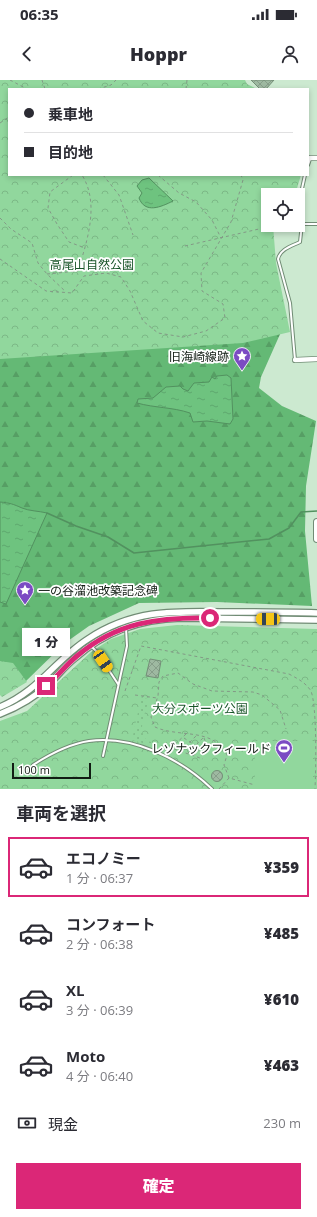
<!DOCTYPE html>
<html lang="ja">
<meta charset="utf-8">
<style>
:root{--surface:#fff;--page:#f2f2f3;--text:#2b2b33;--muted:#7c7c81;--line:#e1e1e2;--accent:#db2777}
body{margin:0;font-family:"Open Sans","Noto Sans JP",sans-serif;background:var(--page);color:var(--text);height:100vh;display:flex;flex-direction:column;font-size:15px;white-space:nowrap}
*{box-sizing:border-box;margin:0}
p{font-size:13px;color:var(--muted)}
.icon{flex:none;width:22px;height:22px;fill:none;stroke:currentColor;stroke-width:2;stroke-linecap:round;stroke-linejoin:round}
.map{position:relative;height:709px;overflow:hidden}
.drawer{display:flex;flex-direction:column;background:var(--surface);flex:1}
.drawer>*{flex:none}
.top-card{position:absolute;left:8px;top:8px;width:301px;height:88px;border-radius:0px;box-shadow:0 2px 6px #0003;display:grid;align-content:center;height:88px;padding:0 16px;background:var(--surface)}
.tools{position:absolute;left:261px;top:108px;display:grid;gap:8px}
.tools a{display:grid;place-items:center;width:44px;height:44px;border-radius:0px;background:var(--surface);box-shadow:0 2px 6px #0003;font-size:20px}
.scale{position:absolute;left:12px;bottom:10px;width:79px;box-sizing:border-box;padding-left:4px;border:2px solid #111c13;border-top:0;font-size:11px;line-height:14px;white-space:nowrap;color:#111c13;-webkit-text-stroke:3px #fff;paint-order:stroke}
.end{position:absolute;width:18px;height:18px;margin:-9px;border:5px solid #db2777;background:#fff;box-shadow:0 0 0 2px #fff}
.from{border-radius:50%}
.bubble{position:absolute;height:28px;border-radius:0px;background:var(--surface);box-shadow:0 2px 6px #0003;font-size:13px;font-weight:800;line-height:28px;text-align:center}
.car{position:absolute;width:12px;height:24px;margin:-12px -6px;border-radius:5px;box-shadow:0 0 3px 1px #0007;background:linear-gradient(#f5c518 24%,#345 0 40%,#f5c518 0 76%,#345 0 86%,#f5c518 0)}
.top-card b{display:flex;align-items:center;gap:14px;height:38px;font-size:15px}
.top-card b+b{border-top:1px solid var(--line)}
.top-card i{width:10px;height:10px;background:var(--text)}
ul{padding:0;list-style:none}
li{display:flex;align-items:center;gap:12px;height:60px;margin:0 8px 6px;padding:0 8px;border:2px solid transparent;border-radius:0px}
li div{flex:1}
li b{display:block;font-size:15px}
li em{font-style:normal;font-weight:800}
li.selected{border-color:var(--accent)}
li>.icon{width:36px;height:36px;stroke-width:1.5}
h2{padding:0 16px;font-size:18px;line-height:48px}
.pay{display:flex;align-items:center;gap:10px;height:44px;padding:0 16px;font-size:15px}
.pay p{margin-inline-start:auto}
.action{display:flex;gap:8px;margin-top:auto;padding:8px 16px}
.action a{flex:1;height:46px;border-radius:0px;background:var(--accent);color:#fff;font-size:16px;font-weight:800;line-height:46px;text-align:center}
.status{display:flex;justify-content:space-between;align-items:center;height:28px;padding:0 20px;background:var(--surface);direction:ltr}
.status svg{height:11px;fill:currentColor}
header{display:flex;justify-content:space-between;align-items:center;height:52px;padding:0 16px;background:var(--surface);font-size:18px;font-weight:800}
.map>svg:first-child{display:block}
.forest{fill:url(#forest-firs)}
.park{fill:url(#park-crowns)}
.garden{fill:url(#garden-dots)}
.pitch{fill:#91d79d}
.water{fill:url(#water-ripples);stroke:#52915f}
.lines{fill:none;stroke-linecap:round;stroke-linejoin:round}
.stream{stroke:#52915f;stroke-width:1.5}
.building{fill:url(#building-cross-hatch);stroke:#738e77}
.service-casing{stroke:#718c75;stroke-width:4}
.minor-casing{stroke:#718c75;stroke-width:6}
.tertiary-casing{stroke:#718c75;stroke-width:8}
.secondary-casing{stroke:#718c75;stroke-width:8}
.path{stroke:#839986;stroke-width:1;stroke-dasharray:3 3;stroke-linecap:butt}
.service{stroke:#fff;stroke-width:2}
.minor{stroke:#fff;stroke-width:4.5}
.tertiary{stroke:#fff;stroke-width:5.5}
.secondary{stroke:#fff;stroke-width:6}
.route{stroke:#db2777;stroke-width:5}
.labels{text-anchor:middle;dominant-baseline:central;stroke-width:3.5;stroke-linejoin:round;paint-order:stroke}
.park-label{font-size:12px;fill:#195529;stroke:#fff}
.poi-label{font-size:12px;fill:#111c13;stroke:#fff;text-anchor:end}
</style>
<div class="status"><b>06:35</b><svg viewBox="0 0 49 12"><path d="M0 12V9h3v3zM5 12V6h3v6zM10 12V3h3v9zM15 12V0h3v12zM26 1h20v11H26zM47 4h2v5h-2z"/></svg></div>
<header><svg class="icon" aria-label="back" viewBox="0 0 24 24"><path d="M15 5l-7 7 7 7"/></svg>Hoppr<svg class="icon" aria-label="person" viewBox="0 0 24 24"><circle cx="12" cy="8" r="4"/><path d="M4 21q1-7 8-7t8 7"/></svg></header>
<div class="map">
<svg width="317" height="709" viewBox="0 0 317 709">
<defs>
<pattern id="forest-firs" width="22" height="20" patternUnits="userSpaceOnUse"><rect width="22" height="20" fill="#64b975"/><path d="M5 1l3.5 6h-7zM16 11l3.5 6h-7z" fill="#569e64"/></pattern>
<pattern id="park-crowns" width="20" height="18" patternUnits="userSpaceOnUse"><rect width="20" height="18" fill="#91d79d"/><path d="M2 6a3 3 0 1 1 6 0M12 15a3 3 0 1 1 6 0" fill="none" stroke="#7cb886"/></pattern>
<pattern id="garden-dots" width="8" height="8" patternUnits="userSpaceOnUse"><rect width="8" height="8" fill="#91d79d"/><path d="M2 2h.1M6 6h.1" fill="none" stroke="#7cb886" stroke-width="1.8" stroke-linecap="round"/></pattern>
<pattern id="water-ripples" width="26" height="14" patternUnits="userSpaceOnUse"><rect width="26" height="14" fill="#6ec37f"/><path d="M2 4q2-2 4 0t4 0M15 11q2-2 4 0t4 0" fill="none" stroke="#5ea76d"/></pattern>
<pattern id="building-cross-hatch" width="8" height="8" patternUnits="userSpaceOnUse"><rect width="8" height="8" fill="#9eb9a1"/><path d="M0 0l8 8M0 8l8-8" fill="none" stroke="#879e8a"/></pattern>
</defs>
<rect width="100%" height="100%" fill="#cce9d0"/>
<polygon class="forest" points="0,0 9,9 9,95 268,115 267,162 285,243 261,297 259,308 282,326 316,341 306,406 305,451 312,526 217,522 139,523 89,546 65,563 24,603 0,585"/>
<g class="park">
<polygon points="0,0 245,0 247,4 257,9 9,9 9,95 301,95 295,115 268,115 268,145 273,145 276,183 290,252 243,263 0,279"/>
<polygon points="177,545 317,549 317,709 0,709 0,641 27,631 91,572 111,559 140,549"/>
<polygon points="0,581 13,583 27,602 2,617 0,615"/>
</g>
<path class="garden" d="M141,618L149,619C145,634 132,662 157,663C163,663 170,661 176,661L167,673L153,666L132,660Z"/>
<rect class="pitch" x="255" y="661" width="58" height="48"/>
<g class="water">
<path d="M149,98L173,121C161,127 145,134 139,118L142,113L137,106L142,100Z"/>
<path d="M227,295L231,298L233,339L230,344L207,341L193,342L190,333C172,327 155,328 137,323L138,319L153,318L166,307L180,306L183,309L188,311L194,303L209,302L212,297L215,299L217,296Z"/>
<path d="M0,422C10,423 13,424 22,428C29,431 39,431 47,433L6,524L0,522Z"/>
</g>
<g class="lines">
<polyline class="stream" points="47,433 76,446 108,457 134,473 269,459 289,448 301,432 317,431"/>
</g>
<g class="building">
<polygon points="251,0 274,0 266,9 260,9"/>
<polygon points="150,579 161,581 158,598 146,596"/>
<circle cx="217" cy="696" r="5.5"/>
</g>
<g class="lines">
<g class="service-casing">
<g id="service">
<polyline points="308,85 310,79"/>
<polyline points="302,144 301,113 305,95"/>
<path d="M295,280L290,223L278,179C280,169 292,166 300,162L302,144H317"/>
<polyline points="91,566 97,572 118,604"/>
<polyline points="103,676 127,566 126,548"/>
<path d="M33,685C50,674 69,664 89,661C133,655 181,679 212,709"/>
</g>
</g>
<g class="minor-casing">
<g id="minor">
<polyline points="310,78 317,78"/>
<polyline points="295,280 317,279"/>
</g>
</g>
<g class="tertiary-casing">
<g id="tertiary">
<path d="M0,627C39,611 55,580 88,559C133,529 175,531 226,532C256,532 287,532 317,533"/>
<path d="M0,634C18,627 35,617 49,604C58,595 65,586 75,578C105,551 141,539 181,538L317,540"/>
</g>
</g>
<g class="secondary-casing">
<polyline id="secondary" points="317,442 317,459"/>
</g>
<g class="path">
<polyline points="10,0 27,9"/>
<polyline points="42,0 45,9"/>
<polyline points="98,9 111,5 116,0"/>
<polyline points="186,9 187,0"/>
<polyline points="0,43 9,37"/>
<polyline points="73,95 50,112 48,128 57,144 69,162 85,168"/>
<polyline points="103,95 119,115 133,155"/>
<polyline points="158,95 179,113 196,122 212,140 221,158"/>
<polyline points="0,138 11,149 32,163 38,183 47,194 66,212"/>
<polyline points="185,166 272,146 289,145"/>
<polyline points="0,179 46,211 72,213 84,196 106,193 121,197 130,211 143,241 158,253 183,257 206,251 225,238 223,224 202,211 201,193 231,142 243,100 241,95"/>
<path d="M47,194L78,191C87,161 100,124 82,95"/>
<path d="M125,611L141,566L289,594C298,599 305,602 311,611C317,627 316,687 315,709"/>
<polyline points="135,615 157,618"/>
<polyline points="186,654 171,668 203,679"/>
<polyline points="184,658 202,670"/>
<polyline points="204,658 208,668"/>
<polyline points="181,671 197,655"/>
<polyline points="188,673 204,657"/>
<polyline points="194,675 206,664 211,664 218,671"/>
<path d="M229,698L224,685L227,675C213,647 179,658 155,647L151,637L158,616L159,602L163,596L178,593L193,604L212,611L253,612L262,615L280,630L286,649"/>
<polyline points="219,709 229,698 255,705"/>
</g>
<use href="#service" class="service"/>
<use href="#minor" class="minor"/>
<use href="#tertiary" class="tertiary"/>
<use href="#secondary" class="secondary"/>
</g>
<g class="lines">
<path class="route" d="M46,606C57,597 66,585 77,576C117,542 159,537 210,538"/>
</g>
<defs>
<g id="sight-pin" transform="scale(0.9)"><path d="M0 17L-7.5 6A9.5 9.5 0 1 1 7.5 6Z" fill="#7b4bc3" stroke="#fff"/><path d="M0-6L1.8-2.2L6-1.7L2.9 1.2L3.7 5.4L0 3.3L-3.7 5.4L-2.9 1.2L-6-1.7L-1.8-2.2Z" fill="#fff"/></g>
<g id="stadium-pin" transform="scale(0.9)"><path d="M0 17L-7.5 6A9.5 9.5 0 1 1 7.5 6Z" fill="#7b4bc3" stroke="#fff"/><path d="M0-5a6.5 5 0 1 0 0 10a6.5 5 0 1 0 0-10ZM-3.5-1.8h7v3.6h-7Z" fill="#fff"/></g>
</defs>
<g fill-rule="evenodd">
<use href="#sight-pin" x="242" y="276"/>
<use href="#sight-pin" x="25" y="510"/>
<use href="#stadium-pin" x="284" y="668"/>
</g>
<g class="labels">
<g class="park-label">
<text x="92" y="184">高尾山自然公園</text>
<text x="200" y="628">大分スポーツ公園</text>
</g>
<g class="poi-label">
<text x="229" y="276">旧海崎線跡</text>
<text x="38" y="510" text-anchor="start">一の谷溜池改築記念碑</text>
<text x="271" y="668">レゾナックフィールド</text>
</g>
</g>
</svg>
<div class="tools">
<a><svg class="icon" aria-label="locate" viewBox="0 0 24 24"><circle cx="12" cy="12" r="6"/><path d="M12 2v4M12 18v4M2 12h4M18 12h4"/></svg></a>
</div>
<div class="scale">100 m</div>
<i class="end from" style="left:210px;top:538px"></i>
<i class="end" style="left:46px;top:606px"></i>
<div class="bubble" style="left:22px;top:548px;width:48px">1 分</div>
<i class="car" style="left:268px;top:539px;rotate:271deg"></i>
<i class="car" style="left:103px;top:581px;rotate:146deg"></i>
<div class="top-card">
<b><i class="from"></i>乗車地</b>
<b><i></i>目的地</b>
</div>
</div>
<section class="drawer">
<h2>車両を選択</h2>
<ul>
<li class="selected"><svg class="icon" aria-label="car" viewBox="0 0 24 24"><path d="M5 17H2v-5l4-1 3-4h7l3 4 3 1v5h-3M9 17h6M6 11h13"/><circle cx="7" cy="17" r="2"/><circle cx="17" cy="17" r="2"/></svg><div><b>エコノミー</b><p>1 分 · 06:37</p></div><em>¥359</em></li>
<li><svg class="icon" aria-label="car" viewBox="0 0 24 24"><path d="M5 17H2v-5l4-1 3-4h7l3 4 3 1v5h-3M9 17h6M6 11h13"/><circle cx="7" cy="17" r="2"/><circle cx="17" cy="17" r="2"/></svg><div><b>コンフォート</b><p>2 分 · 06:38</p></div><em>¥485</em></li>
<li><svg class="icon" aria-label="car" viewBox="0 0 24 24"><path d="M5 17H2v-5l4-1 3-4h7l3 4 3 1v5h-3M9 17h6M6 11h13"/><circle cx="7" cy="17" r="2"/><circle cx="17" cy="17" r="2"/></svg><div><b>XL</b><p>3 分 · 06:39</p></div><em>¥610</em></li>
<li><svg class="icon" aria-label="car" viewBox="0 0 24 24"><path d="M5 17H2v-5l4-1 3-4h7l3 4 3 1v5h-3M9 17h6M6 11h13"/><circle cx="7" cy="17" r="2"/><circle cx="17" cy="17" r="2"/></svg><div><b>Moto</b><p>4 分 · 06:40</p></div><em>¥463</em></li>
</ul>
<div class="pay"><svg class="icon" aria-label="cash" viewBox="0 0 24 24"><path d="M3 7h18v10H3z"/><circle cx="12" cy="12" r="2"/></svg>現金<p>230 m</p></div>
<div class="action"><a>確定</a></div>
</section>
